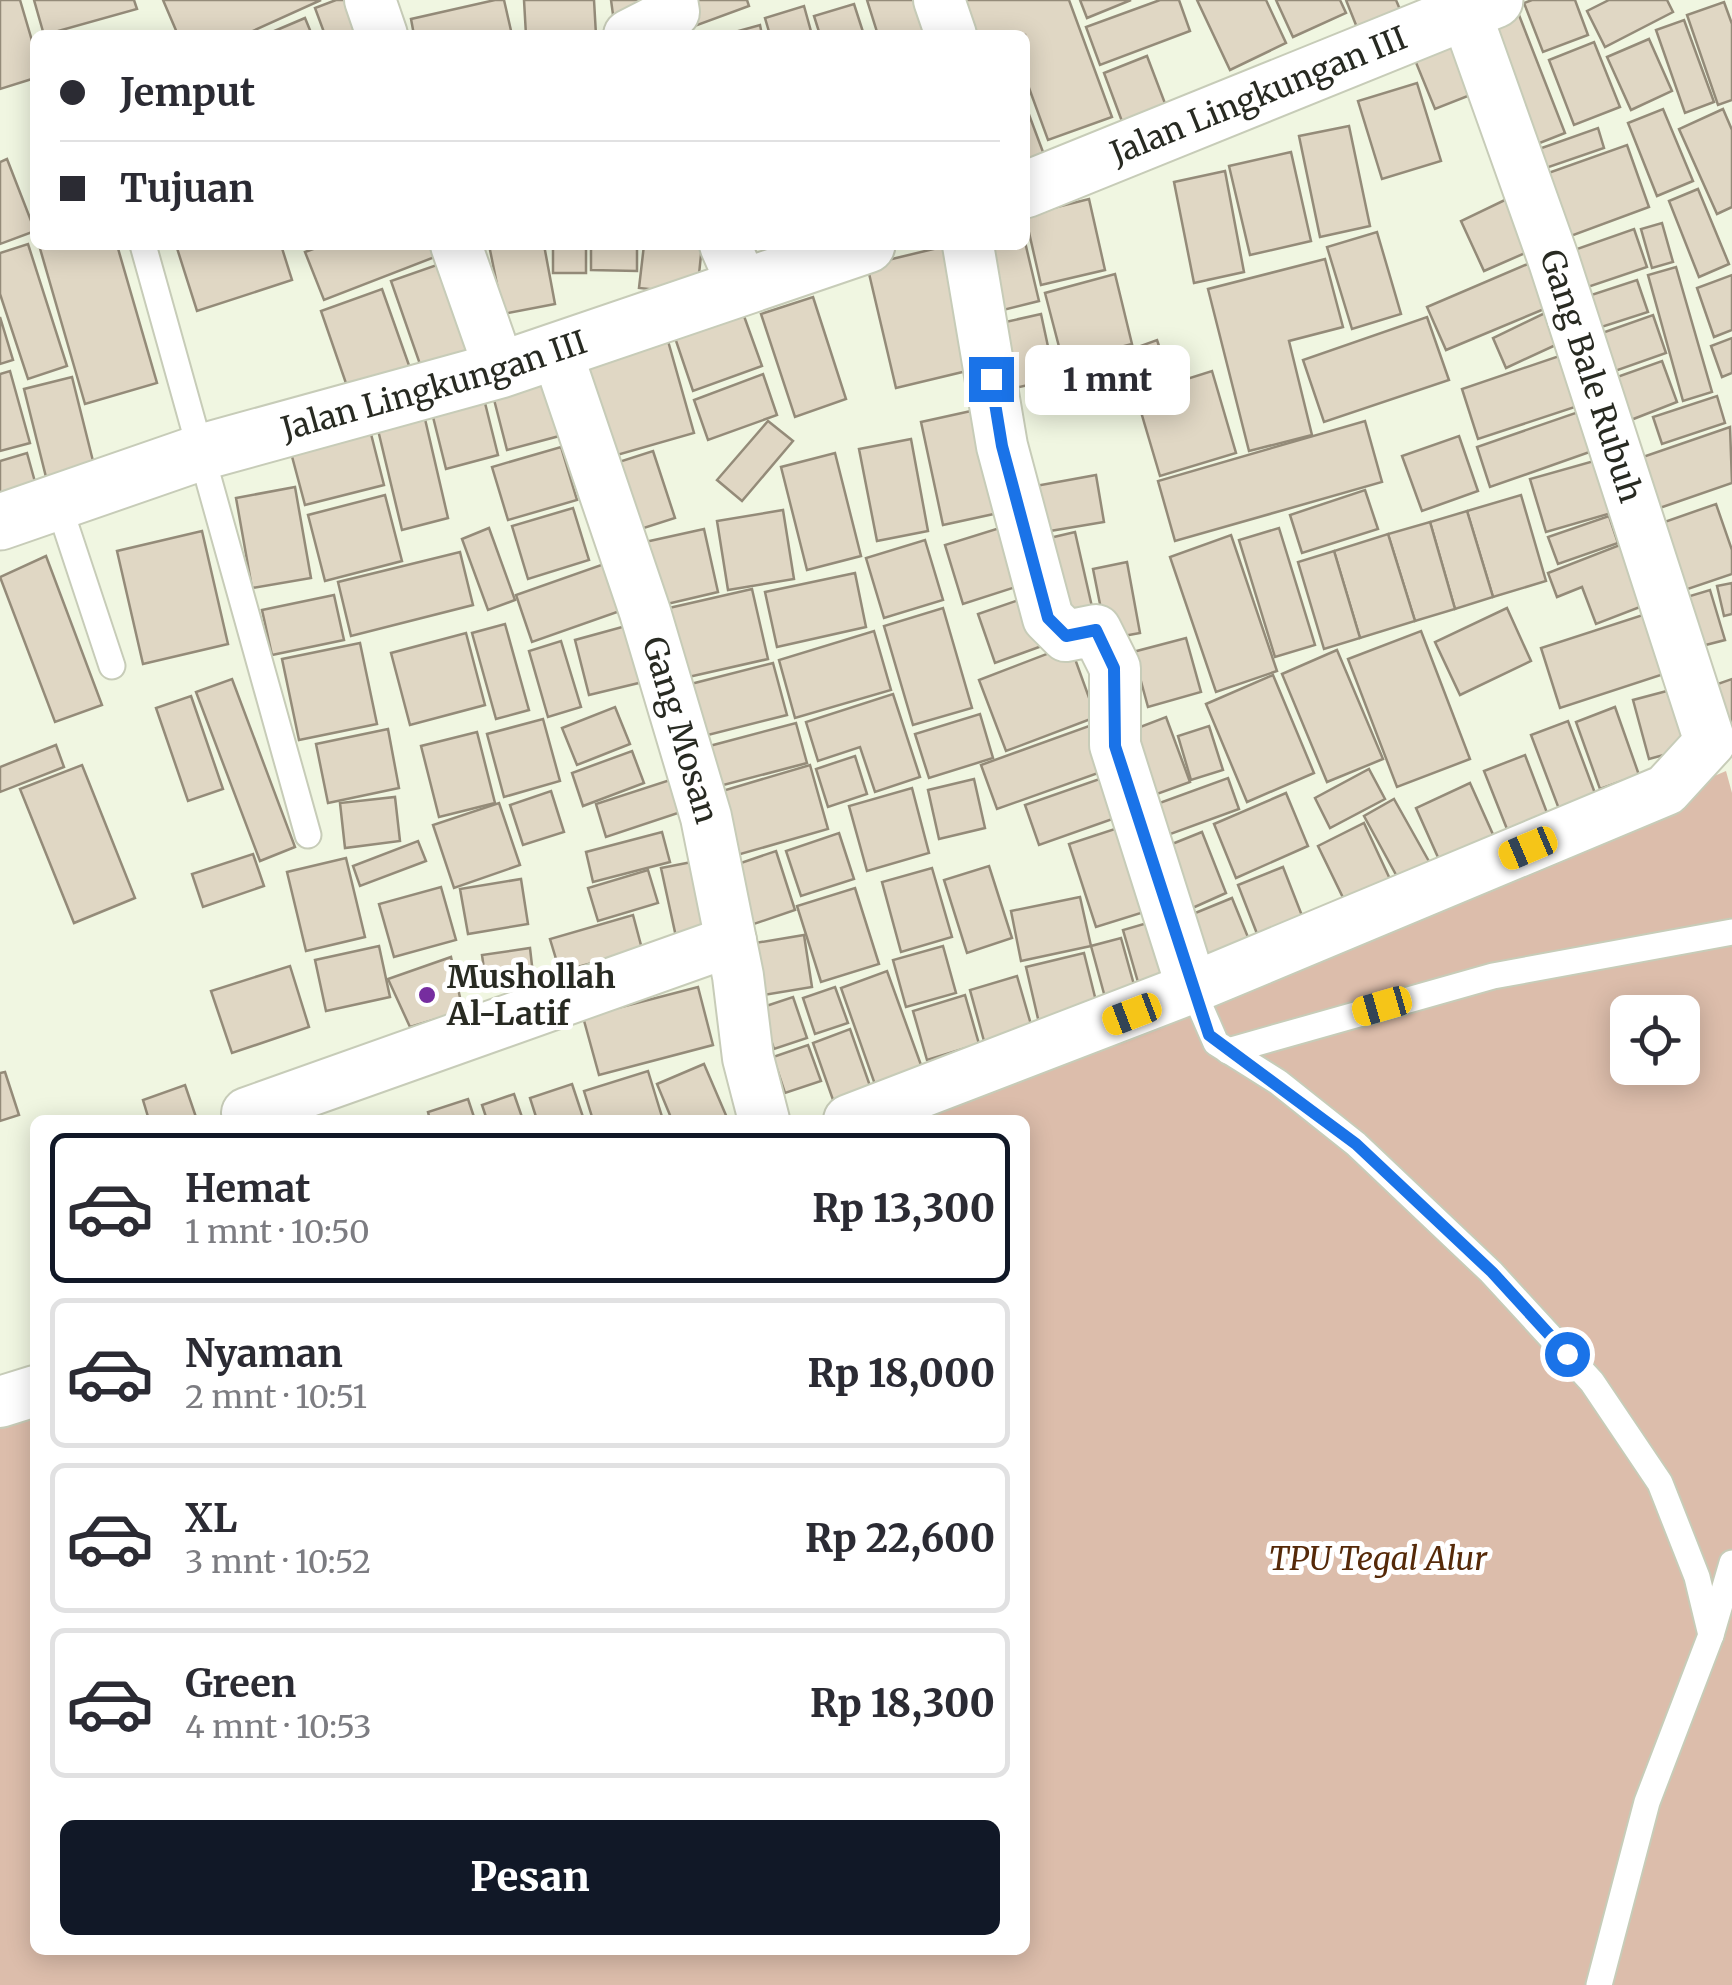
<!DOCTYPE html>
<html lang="id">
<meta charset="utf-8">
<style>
:root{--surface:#fff;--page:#f7f7f7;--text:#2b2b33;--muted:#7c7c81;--line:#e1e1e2;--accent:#111827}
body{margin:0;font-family:Merriweather,serif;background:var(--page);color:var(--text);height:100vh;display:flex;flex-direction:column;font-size:38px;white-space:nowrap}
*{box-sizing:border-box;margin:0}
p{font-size:32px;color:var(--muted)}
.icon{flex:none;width:55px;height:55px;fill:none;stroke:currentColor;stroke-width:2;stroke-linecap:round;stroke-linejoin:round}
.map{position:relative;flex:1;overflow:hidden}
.panel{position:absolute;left:30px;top:1115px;width:1000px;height:840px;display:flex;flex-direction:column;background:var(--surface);border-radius:15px;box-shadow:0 5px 25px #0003}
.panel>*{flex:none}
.banner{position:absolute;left:30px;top:30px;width:1000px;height:220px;border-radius:15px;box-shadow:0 5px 25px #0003;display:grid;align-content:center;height:220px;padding:0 30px;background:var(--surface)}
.controls{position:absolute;left:1610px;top:995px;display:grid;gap:20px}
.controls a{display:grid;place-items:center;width:90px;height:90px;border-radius:15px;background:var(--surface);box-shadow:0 5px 25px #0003;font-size:50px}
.end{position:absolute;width:45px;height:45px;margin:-22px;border:12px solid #1a73e8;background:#fff;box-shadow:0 0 0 5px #fff}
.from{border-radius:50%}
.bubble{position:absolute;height:70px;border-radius:15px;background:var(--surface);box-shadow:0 5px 25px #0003;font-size:32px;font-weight:800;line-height:70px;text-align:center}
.car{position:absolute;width:30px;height:60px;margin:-30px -15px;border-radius:12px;box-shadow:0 0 8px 2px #0007;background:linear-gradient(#f5c518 24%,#345 0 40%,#f5c518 0 76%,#345 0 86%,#f5c518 0)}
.banner b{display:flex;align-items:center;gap:35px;height:95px;font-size:38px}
.banner b+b{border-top:2px solid var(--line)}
.banner i{width:25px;height:25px;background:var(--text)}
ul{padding:18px 0 0;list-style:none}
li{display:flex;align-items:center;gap:30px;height:150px;margin:0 20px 15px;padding:0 10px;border:5px solid var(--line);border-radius:15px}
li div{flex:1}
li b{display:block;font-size:38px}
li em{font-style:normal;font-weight:800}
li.on{border-color:var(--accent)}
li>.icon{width:90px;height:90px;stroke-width:1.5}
.action{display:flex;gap:20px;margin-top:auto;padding:20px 30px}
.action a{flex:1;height:115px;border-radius:15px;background:var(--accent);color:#fff;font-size:40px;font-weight:800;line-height:115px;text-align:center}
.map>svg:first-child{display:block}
.green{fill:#dcbdab;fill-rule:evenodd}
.building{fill:#e0d7c4;stroke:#948b79;stroke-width:2.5}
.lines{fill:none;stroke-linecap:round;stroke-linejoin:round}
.service-casing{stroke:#c7ccb8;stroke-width:29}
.minor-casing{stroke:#c7ccb8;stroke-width:54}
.tertiary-casing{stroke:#c7ccb8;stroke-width:59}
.service{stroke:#fff;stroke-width:25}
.minor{stroke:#fff;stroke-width:50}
.tertiary{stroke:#fff;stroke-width:55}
.route{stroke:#1a73e8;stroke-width:12}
.poi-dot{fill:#762d9f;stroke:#fff;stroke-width:4}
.labels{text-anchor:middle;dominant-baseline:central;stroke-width:10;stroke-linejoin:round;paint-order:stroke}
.street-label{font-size:32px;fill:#282a22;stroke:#fff}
.poi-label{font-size:32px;font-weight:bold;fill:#282a22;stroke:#fff;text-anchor:start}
.park-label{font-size:32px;font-style:italic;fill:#552908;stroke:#fff}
</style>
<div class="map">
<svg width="1732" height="1985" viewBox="0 0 1732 1985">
<rect width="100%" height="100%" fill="#f0f6e1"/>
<path class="green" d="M1726,771L1732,793V1985H0V1414L35,1399V1950H1025V1120H871L1222,985ZM1628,1012H1682V1068H1628Z"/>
<g class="building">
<polygon points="0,0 20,0 35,51 35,78 0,89"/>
<polygon points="34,0 134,0 137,9 44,35"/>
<polygon points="163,0 321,0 244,35 178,35"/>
<polygon points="336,0 368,0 381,35 325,35 315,8"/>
<polygon points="495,0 504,0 512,35 414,35 411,19"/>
<polygon points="524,0 594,0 596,35 526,35"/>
<polygon points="611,0 660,0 614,22"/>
<polygon points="682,0 747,0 749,6 692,27"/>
<polygon points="867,0 924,0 935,35 878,35"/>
<polygon points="948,0 1069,0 1112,117 1048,140 1025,77 1025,35 961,35"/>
<polygon points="1080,0 1131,0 1087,18"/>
<polygon points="1160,0 1179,0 1190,31 1100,65 1086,27"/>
<polygon points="1197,0 1266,0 1286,43 1230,70"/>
<polygon points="1276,0 1340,0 1346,13 1293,37"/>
<polygon points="1346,0 1396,0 1401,12 1358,30"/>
<polygon points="1532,0 1575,0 1588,35 1543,52 1524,3"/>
<polygon points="1609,0 1667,0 1673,12 1605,47 1587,11"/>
<polygon points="1724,2 1732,24 1732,100 1718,105 1687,15"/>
<polygon points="854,4 864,35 820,35 814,16"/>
<polygon points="804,6 812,35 770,35 765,18"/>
<polygon points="1517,10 1565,133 1522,150 1474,27"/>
<polygon points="305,18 312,35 265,35"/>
<polygon points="1684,20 1714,102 1685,113 1656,30"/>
<polygon points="1458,23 1483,90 1435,109 1408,43"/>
<polygon points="760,25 762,35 724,35"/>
<polygon points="1649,39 1672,91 1631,110 1607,57"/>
<polygon points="1594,42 1620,107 1574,125 1549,60"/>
<polygon points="1147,56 1166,106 1123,124 1104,73"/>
<polygon points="1417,83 1441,161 1382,179 1358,101"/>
<polygon points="1025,104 1046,160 1025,168"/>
<polygon points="1663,109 1693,181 1657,196 1628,123"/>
<polygon points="1723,109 1732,130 1732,207 1717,214 1679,129"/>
<polygon points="1349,126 1370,226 1320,237 1299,136"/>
<polygon points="1598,128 1604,148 1543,169 1536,150"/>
<polygon points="1627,145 1649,207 1560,240 1537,177"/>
<polygon points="1291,152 1311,241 1250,255 1229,166"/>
<polygon points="7,159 35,231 0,244 0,162"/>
<polygon points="1225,171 1244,272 1194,283 1174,182"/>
<polygon points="1698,189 1729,264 1699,277 1669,201"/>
<polygon points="1509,198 1532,250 1484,271 1461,221"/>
<polygon points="1089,199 1105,270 1041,285 1025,215"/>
<polygon points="1662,223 1673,262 1652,268 1641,229"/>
<polygon points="1634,229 1647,267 1573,292 1560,255"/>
<polygon points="1377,232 1401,314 1352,329 1327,247"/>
<polygon points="1025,242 1039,301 987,314 971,245"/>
<polygon points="28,244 67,366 28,379 0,294 0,253"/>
<polygon points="39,245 117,245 157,383 85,404"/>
<polygon points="176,245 281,245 292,280 197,311"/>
<polygon points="324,245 442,245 445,253 324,300 305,252"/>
<polygon points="489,245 544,245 555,304 503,314"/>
<rect x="553" y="245" width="33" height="28"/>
<polygon points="591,245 637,245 637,271 591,270"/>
<polygon points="644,245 702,245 697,294 639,288"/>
<polygon points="946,246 975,369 896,388 867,265"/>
<polygon points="1325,259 1343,327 1289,341 1312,435 1249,451 1208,289"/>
<polygon points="451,260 482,348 422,370 391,281"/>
<polygon points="1530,263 1549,307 1446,350 1427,307"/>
<polygon points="1676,267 1712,392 1683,401 1648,275"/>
<polygon points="1115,274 1132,344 1063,362 1045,293"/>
<polygon points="1732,275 1732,330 1714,337 1697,288"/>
<polygon points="1637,280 1648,312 1589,331 1579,299"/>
<polygon points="382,289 411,371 349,392 321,311"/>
<polygon points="813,297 846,399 795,417 761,314"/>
<polygon points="740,305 762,366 693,391 672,329"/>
<polygon points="1547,312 1560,343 1506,368 1493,338"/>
<polygon points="1041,314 1055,379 1006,390 992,325"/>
<polygon points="1653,315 1666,353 1615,371 1602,333"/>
<polygon points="0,317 13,360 0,364"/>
<polygon points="1427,317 1449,380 1324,422 1303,360"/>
<polygon points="1732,338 1732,373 1722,377 1711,346"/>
<polygon points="1157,340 1169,376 1115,396 1102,360"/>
<polygon points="668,341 694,433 596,461 571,369"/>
<polygon points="1571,352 1587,403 1478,439 1462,389"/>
<polygon points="1662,361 1677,402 1618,425 1603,382"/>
<polygon points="546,369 563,435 507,450 490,384"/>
<polygon points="10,371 30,443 0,451 0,374"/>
<polygon points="1212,371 1236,453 1160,476 1136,395"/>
<polygon points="763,374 777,415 708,440 694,400"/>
<polygon points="72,377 97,477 49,489 24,389"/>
<polygon points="483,395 498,455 446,469 431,409"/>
<polygon points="1717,396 1725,423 1662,444 1653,417"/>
<polygon points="980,409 1003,512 943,525 921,422"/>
<polygon points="1587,409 1601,448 1490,487 1477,447"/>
<polygon points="425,419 448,518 402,530 378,430"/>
<polygon points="768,421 793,441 742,501 717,480"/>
<polygon points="1365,421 1382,482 1175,541 1158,481"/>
<polygon points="1730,427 1732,483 1651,511 1634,460"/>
<polygon points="370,430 384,485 305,505 290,449"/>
<polygon points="1459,436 1478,491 1422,511 1402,456"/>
<polygon points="911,439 928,531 877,541 859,449"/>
<polygon points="561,447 577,500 508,520 492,467"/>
<polygon points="653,451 675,518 622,535 600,468"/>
<polygon points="27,453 40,500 0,507 0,461"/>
<polygon points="835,453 861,556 807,570 781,467"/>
<polygon points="1601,459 1615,512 1546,532 1530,479"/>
<polygon points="1096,475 1104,522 1038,533 1030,487"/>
<polygon points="295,487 311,578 252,588 236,498"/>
<polygon points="1365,490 1378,529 1302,553 1290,515"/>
<polygon points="385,495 402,561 325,581 308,515"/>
<polygon points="1521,495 1546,581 1493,597 1467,511"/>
<polygon points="1716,504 1732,550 1732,574 1676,593 1653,526"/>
<polygon points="573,508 589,560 528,579 512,526"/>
<polygon points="783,510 794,579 728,590 717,521"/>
<polygon points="1467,511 1493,597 1455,609 1430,522"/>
<polygon points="1609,516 1618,543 1558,564 1548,537"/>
<polygon points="1430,522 1455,609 1415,621 1388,534"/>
<polygon points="1006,526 1025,584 963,604 945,545"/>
<polygon points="489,528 515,600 488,610 462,539"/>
<polygon points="1279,528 1315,645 1275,657 1239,540"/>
<polygon points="704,529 718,592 650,608 636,544"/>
<polygon points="202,531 228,644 143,664 117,551"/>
<polygon points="1075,532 1095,620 1061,628 1041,540"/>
<polygon points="1388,534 1415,621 1360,638 1334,551"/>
<polygon points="1231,535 1277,671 1216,692 1170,557"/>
<polygon points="925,540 943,600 884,618 866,558"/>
<polygon points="1630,541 1653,602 1596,624 1582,587 1557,597 1548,573"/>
<polygon points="1334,551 1360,638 1324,649 1298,562"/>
<polygon points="460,552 473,605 351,636 338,582"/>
<polygon points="46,556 102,705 55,722 0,577"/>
<polygon points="1127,562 1140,633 1107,639 1093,569"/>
<polygon points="604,564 620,611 532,642 516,595"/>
<polygon points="855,573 866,627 777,647 765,592"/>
<polygon points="1732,583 1732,614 1724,616 1717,586"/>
<polygon points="752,589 768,659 684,678 669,608"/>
<polygon points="1710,590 1725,640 1694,648 1680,599"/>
<polygon points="1036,594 1053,642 995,663 978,614"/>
<polygon points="334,595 344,640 272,655 262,610"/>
<polygon points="943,608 972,708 913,725 884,626"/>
<polygon points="1507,608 1531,661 1460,695 1435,642"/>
<polygon points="1652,612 1670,672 1560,708 1541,648"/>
<polygon points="505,624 529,710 496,719 472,633"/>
<polygon points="633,624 647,681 589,695 575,640"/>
<polygon points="874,631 891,690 795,718 779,660"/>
<polygon points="1421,631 1470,759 1397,787 1348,659"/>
<polygon points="466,633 485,705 410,725 391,653"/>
<polygon points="1186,638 1201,692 1148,707 1133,652"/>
<polygon points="561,641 581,707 548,717 529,651"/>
<polygon points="360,643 377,724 299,740 282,659"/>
<polygon points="1070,645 1096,717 1006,751 979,680"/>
<polygon points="1337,650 1383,759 1327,782 1282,674"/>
<polygon points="773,663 787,715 696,738 683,686"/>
<polygon points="1273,675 1314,773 1247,802 1206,704"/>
<polygon points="232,679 295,847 260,861 196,692"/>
<polygon points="1732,679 1732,738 1712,686"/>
<polygon points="1678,688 1693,747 1649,759 1633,700"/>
<polygon points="893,694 920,777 875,792 860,747 818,761 806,722"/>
<polygon points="191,696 223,789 188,801 156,708"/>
<polygon points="615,707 630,744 577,765 562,728"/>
<polygon points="1615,707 1639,775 1600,789 1576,722"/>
<polygon points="980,714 993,758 929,778 915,734"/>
<polygon points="1166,717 1190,782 1146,798 1122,734"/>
<polygon points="543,719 560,781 504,797 487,734"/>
<polygon points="1568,721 1599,804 1562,817 1531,735"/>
<polygon points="1100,722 1115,767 997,809 981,765"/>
<polygon points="796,723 807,763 712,788 702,748"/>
<polygon points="1209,726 1223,770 1191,780 1178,736"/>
<polygon points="388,729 399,788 328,803 316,744"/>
<polygon points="477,732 495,803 439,817 421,746"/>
<polygon points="56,745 64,767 0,792 0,767"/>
<polygon points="632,751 644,783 583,806 572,773"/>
<polygon points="1525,755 1549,818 1509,834 1484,771"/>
<polygon points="855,756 867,794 828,807 816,769"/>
<polygon points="82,765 135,898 74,923 20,789"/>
<polygon points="810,765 828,829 730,857 712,794"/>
<polygon points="1369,769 1385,799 1330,828 1315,798"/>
<polygon points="1108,776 1121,816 1039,845 1025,805"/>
<polygon points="1228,778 1239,809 1165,836 1154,805"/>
<polygon points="673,779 684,811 606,837 596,804"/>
<polygon points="974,779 985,828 939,839 928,790"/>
<polygon points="1470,783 1495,839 1441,864 1416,808"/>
<polygon points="912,788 929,853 867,871 849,806"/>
<polygon points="551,791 564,832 523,845 510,805"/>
<polygon points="1286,793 1308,846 1236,878 1214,824"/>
<polygon points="395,797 400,841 345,848 340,803"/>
<polygon points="1394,799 1431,865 1400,882 1364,816"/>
<polygon points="499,803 520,865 454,888 433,825"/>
<polygon points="1364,823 1395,890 1350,912 1318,846"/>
<polygon points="1130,824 1157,908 1096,927 1069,844"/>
<polygon points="662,832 670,862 593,882 586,852"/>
<polygon points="1202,832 1226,893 1188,910 1162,848"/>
<polygon points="839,833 854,879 801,896 786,851"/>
<polygon points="418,841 426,861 360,886 353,866"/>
<polygon points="776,851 795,910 748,926 729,867"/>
<polygon points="253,854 264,886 203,907 192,874"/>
<polygon points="346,858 365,937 306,951 287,872"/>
<polygon points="702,860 719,937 678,946 661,868"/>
<polygon points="989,866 1012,938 967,953 944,880"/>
<polygon points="1283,867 1308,931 1263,949 1238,885"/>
<polygon points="932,868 952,937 901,952 882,882"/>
<polygon points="648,870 658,903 598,921 588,888"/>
<polygon points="521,879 528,924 468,934 460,889"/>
<polygon points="441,887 456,940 394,957 379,904"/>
<polygon points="855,888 879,964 821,982 797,906"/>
<polygon points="1080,897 1091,946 1021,961 1011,911"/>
<polygon points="1232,898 1252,947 1203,967 1183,918"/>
<polygon points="633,915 642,949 560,972 550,939"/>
<polygon points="1161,919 1180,985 1142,996 1123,930"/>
<polygon points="804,935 812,987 746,998 737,946"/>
<polygon points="1121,938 1136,992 1106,1001 1091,946"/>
<polygon points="379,946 390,997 326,1011 315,960"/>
<polygon points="943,946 956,993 906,1007 893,960"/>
<polygon points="530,948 534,983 487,990 482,955"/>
<polygon points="1084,953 1098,1009 1039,1023 1026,967"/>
<polygon points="451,957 463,1011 410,1027 388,979"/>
<polygon points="290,966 309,1027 232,1053 211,991"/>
<polygon points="887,971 925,1076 878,1093 841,988"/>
<polygon points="1017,976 1032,1028 984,1041 970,990"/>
<polygon points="698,987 713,1045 599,1075 583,1017"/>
<polygon points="835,987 848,1023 815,1034 803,998"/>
<polygon points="965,995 979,1044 927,1060 913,1011"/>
<polygon points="793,997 807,1038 774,1049 760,1008"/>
<polygon points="850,1029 876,1103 839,1117 813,1043"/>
<polygon points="808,1045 821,1081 785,1093 773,1057"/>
<polygon points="704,1064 728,1120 672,1120 657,1084"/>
<polygon points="648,1071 663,1120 593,1120 584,1091"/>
<polygon points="5,1072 19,1115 0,1121 0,1073"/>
<polygon points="572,1084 584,1120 537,1120 530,1098"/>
<polygon points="185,1085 197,1120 149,1120 143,1100"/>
<polygon points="514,1094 523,1120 487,1120 482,1105"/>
<polygon points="468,1099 475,1120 430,1120 428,1112"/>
</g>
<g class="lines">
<g class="service-casing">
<g id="service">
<polyline points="143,245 308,835"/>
<polyline points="57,500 112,666"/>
<polyline points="1192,988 1216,1043 1278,1082 1356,1144 1491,1272 1592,1382 1660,1483 1697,1577 1711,1635"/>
<polyline points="1228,1051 1493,976 1732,932"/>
<polyline points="1599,1985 1647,1802 1711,1635 1732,1563"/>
</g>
</g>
<g class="minor-casing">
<g id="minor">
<polyline points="370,0 382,35"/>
<polyline points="939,0 951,35"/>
<polyline points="629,35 674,12 672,0"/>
<polyline points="456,245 500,370"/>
<polyline points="725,245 743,286"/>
<polyline points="968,245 1002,446 1048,618 1066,636 1096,630 1115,668 1115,745 1192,988 1666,790 1710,742 1554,261 1465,11"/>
<path id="s1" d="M556,350L645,612L706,817L738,976L748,1058L764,1120"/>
<polyline points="247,1113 731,941"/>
<polyline points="849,1120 1192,988"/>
<polyline points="0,1402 35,1391"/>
</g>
</g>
<g class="tertiary-casing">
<g id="tertiary">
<path id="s2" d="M1025,190L1495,0"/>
<path id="s3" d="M0,522L202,452L500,370L867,245"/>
</g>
</g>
<use href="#service" class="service"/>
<use href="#minor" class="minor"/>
<use href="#tertiary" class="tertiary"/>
</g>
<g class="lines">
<polyline class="route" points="991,379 1002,446 1048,618 1066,636 1096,630 1114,668 1115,746 1209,1035 1356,1144 1492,1272 1567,1354"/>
</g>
<circle class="poi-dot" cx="427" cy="995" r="10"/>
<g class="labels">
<g class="street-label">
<text stroke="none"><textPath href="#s2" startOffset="252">Jalan Lingkungan III</textPath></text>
<text transform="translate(1591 376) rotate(72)">Gang Bale Rubuh</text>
<text stroke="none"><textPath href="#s3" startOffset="455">Jalan Lingkungan III</textPath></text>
<text stroke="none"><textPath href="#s1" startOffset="400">Gang Mosan</textPath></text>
</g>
<g class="poi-label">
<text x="447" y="977">Mushollah<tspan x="447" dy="37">Al-Latif</tspan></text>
</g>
<g class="park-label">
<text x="1378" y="1559">TPU Tegal Alur</text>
</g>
</g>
</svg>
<div class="controls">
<a><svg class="icon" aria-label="locate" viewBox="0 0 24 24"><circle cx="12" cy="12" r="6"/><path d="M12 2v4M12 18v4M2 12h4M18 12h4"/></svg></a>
</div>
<i class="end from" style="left:1567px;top:1354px"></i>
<i class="end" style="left:991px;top:379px"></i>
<div class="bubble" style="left:1025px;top:345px;width:165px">1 mnt</div>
<i class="car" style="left:1528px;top:848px;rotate:247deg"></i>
<i class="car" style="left:1382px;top:1006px;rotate:254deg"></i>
<i class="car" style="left:1132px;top:1014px;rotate:249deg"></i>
<div class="banner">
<b><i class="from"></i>Jemput</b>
<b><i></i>Tujuan</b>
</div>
<section class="panel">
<ul>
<li class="on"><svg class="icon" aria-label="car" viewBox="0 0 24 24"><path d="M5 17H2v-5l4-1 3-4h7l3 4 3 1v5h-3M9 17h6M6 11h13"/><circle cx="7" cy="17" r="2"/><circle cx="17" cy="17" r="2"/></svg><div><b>Hemat</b><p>1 mnt · 10:50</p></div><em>Rp 13,300</em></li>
<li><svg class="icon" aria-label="car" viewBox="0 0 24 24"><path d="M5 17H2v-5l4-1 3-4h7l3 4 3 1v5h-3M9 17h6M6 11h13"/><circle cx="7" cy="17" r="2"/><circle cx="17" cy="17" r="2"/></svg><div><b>Nyaman</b><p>2 mnt · 10:51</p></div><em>Rp 18,000</em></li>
<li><svg class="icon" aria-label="car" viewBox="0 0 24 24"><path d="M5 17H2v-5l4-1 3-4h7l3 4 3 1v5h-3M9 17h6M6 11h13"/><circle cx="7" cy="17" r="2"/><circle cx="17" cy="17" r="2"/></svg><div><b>XL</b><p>3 mnt · 10:52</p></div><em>Rp 22,600</em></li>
<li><svg class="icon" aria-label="car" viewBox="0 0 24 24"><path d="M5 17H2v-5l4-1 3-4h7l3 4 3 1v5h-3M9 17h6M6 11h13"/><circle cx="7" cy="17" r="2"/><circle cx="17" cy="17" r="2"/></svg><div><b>Green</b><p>4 mnt · 10:53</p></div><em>Rp 18,300</em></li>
</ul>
<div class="action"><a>Pesan</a></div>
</section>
</div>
